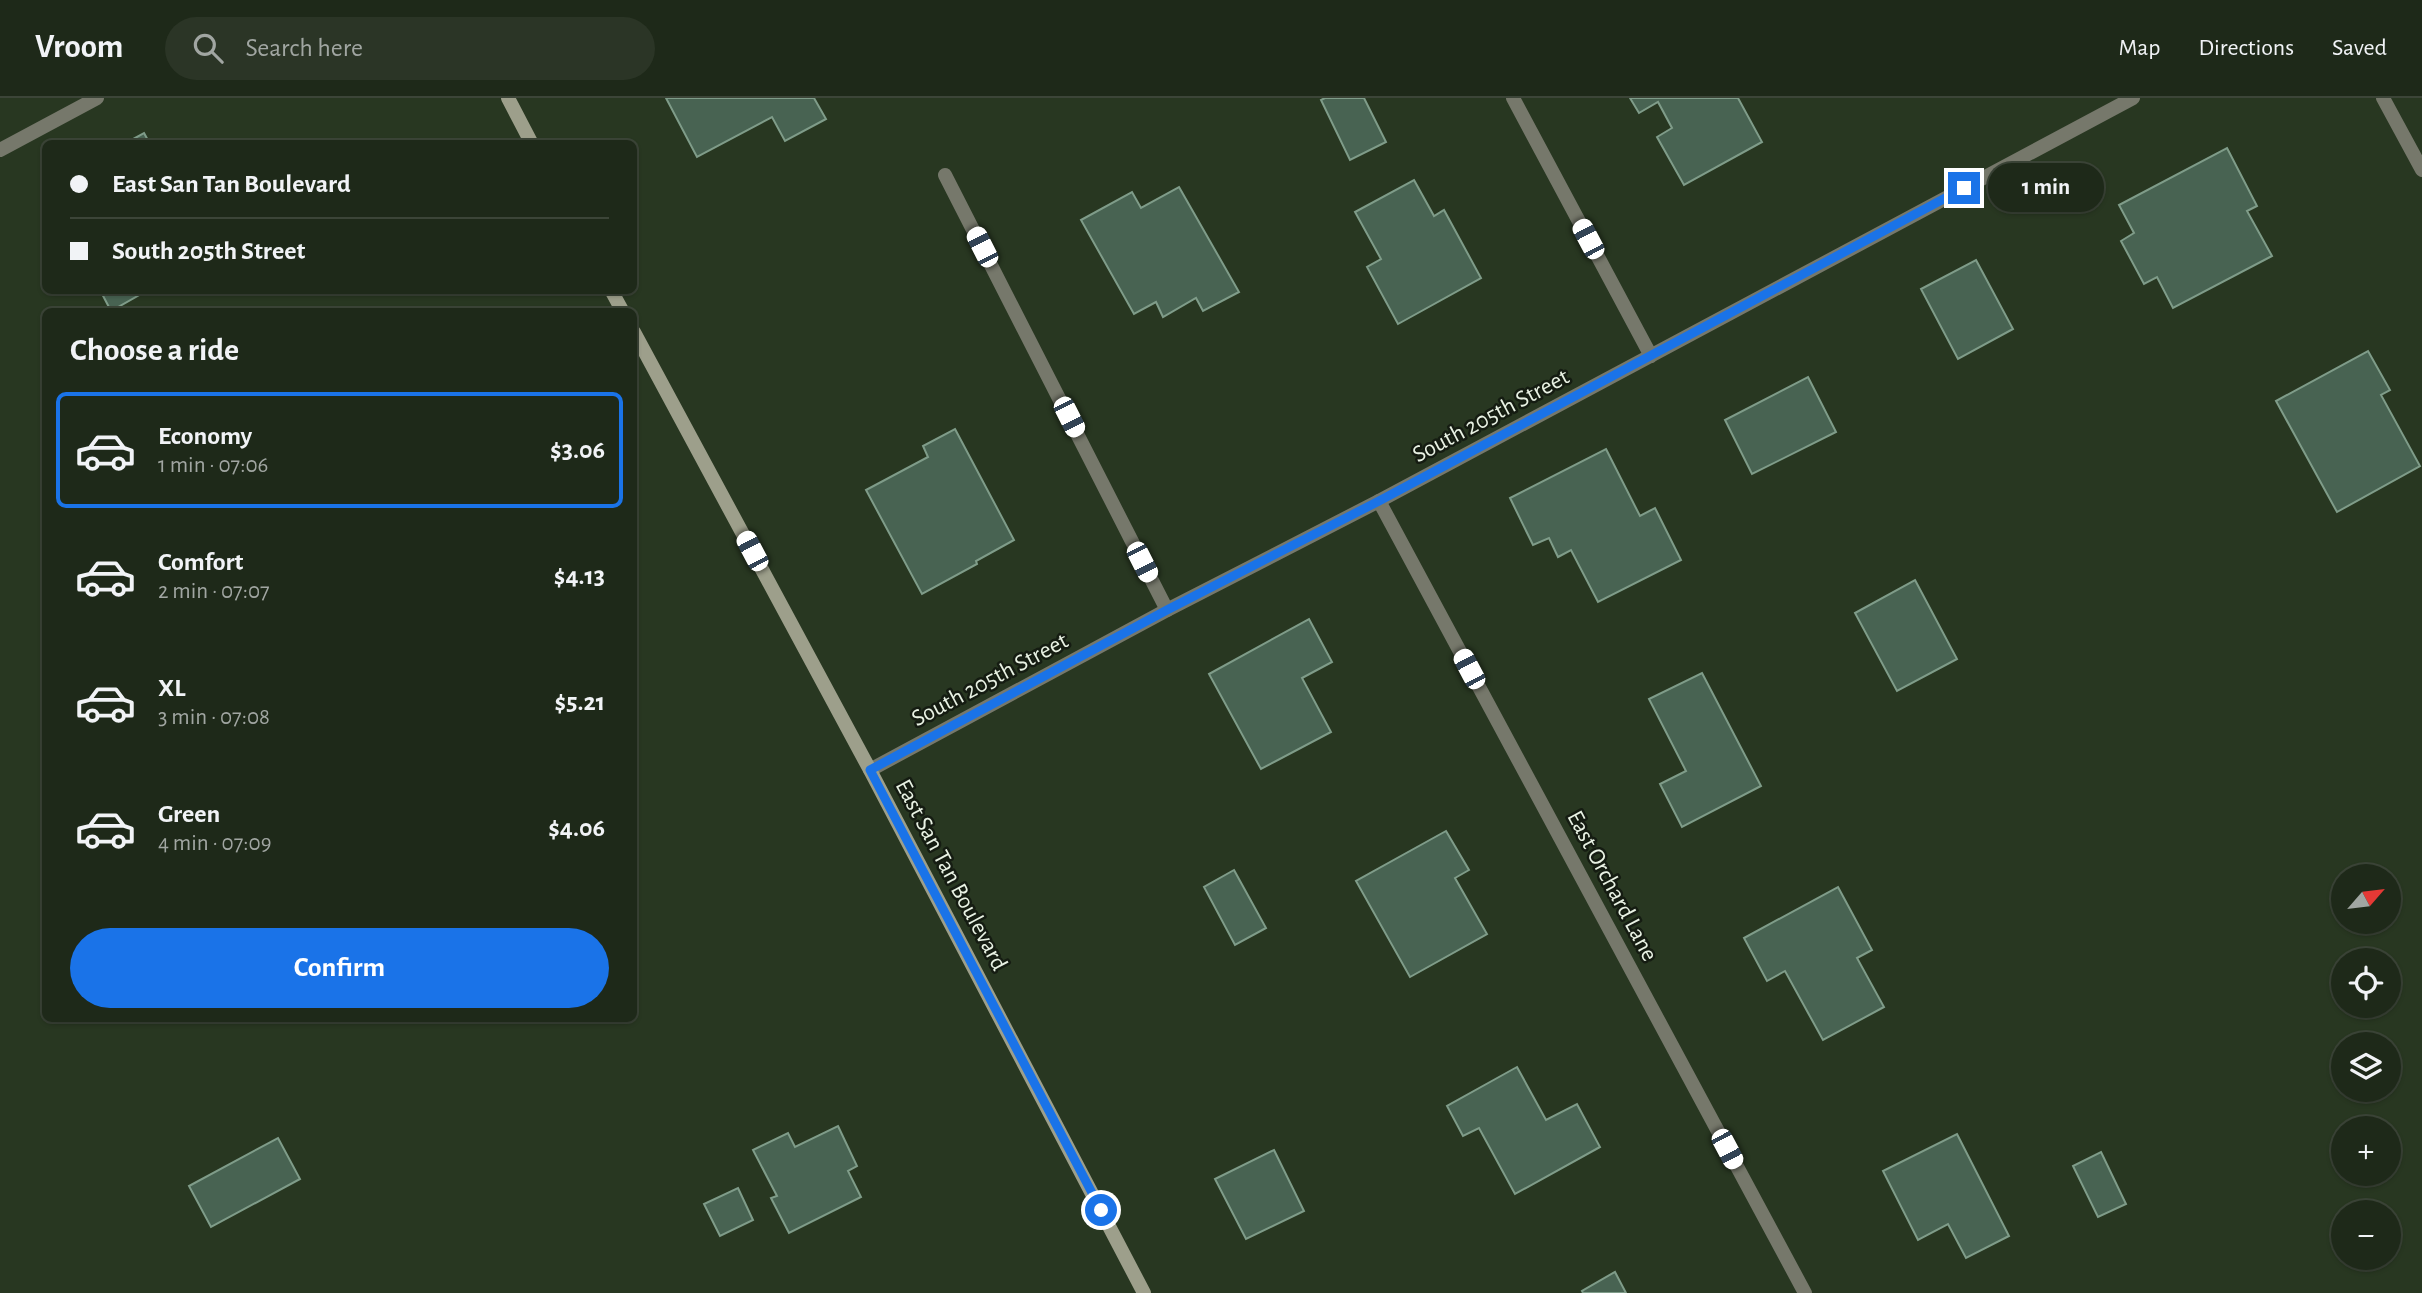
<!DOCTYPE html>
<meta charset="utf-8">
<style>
:root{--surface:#1e2919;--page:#2b3526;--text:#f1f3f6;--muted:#a1a6a2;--line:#3c4538;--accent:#1a73e8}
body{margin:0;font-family:"Alegreya Sans",sans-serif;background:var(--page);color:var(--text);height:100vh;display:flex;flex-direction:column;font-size:26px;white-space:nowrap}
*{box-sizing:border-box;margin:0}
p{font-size:23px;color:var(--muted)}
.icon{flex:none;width:38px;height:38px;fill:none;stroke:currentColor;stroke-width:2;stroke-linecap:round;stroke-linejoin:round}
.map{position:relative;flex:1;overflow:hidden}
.details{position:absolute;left:42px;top:210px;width:595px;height:714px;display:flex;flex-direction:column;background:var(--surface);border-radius:10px;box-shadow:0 2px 5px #0004,0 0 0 2px var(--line)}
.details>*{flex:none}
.hud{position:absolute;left:42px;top:42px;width:595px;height:154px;border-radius:10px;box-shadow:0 2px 5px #0004,0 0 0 2px var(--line);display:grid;align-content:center;height:154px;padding:0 28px;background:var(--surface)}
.needle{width:46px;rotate:62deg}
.buttons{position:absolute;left:2331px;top:766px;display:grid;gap:14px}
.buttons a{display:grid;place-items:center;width:70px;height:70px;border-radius:50%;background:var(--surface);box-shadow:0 2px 5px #0004,0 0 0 2px var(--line);font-size:35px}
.end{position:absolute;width:32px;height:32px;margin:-16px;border:9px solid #1a73e8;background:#fff;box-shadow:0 0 0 4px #fff}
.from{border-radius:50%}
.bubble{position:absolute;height:49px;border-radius:24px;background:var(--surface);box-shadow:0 2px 5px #0004,0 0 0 2px var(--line);font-size:23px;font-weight:700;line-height:49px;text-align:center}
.car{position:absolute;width:21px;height:42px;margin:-21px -10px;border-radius:9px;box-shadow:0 0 5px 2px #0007;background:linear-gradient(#fff 24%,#345 0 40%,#fff 0 76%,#345 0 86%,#fff 0)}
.hud b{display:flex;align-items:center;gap:24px;height:66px;font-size:26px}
.hud b+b{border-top:2px solid var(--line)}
.hud i{width:18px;height:18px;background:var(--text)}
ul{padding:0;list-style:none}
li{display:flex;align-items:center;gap:21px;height:116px;margin:0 14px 10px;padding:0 14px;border:4px solid transparent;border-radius:10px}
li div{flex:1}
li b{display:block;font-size:26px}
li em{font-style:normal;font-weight:700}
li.selected{border-color:var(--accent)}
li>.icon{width:63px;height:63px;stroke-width:1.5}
h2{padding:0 28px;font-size:32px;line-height:84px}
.cta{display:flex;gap:14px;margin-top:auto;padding:14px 28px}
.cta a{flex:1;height:80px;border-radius:42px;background:var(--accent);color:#fff;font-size:28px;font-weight:700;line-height:80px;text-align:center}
header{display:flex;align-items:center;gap:42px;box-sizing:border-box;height:98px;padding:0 35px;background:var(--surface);border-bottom:2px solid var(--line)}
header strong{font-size:33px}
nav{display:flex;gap:38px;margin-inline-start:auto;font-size:24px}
.search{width:490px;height:63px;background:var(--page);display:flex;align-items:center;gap:18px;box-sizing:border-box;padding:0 24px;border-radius:38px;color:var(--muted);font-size:26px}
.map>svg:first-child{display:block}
.building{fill:#486352;stroke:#7f9c89;stroke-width:2}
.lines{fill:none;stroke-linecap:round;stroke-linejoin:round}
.street{stroke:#76786b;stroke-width:14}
.secondary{stroke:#9d9f8b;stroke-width:14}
.route{stroke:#1a73e8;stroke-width:9}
.labels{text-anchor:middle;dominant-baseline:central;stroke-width:5;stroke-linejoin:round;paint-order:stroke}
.street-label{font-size:24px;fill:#e9f2e4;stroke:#151c12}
</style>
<header>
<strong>Vroom</strong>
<div class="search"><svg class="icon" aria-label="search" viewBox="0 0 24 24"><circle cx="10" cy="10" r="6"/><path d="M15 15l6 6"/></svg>Search here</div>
<nav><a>Map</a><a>Directions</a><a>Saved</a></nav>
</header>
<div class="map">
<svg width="2422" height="1195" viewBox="0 0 2422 1195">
<rect width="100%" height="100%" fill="#283721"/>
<g class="building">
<polygon points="666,0 814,0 826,21 785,43 772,19 697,59"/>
<polygon points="1325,0 1364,0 1386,44 1350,62 1321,2"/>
<polygon points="1630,0 1738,0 1762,44 1684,87 1657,39 1672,30 1658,4 1639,15"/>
<polygon points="144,35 150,46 124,46"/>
<polygon points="2227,50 2257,108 2247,113 2272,158 2173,210 2157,179 2144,186 2121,143 2134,135 2119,107"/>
<polygon points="1414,82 1434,118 1444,112 1481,180 1398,226 1367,169 1381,161 1355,114"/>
<polygon points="1179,89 1239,194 1203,213 1196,200 1163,219 1156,204 1134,216 1081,122 1132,94 1141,110"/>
<polygon points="1976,162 2013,231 1958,261 1921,191"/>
<polygon points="100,192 148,192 111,213"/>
<polygon points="2368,253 2390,292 2381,297 2420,368 2337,414 2276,303"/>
<polygon points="1808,279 1836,334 1752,376 1725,322"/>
<polygon points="955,331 1014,442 976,463 977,466 922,496 866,392 928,359 923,348"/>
<polygon points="1606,351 1640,418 1655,410 1681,462 1598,504 1571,452 1558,459 1549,440 1533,447 1510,400"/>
<polygon points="1915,482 1957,561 1897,593 1855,515"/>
<polygon points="1309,521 1332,564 1302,580 1331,634 1261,671 1209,576"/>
<polygon points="1702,575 1761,688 1682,729 1660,686 1686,673 1649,601"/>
<polygon points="1446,733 1469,772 1455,780 1487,836 1410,879 1356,783"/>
<polygon points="1234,772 1266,830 1235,847 1204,789"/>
<polygon points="1838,789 1872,852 1857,860 1884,909 1823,942 1785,873 1767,883 1744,840"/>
<polygon points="1517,969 1546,1022 1577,1006 1600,1049 1515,1096 1479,1030 1463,1038 1447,1008"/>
<polygon points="838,1028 857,1068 848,1073 861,1099 789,1135 771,1100 777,1098 753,1052 788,1035 795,1049"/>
<polygon points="1957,1036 2009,1138 1966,1160 1948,1126 1918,1142 1883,1073"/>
<polygon points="278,1040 300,1081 211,1129 189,1088"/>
<polygon points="1274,1052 1304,1113 1246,1141 1215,1081"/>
<polygon points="2101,1054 2126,1106 2098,1119 2073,1068"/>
<polygon points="738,1090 753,1122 720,1138 704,1106"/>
<polygon points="1615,1174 1626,1195 1583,1195 1582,1193"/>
</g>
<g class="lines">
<g class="street">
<polyline points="1513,0 1651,258"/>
<polyline points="2383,0 2422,72"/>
<polyline points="0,52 97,0"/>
<polyline points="945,77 1167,512"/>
<polyline points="1379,403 1805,1195"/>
<polyline points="870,672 1167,512 1379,403 2133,0"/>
</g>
<g class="secondary">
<polyline points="508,0 532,46"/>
<polyline points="611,192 623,214"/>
<polyline points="634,234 870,672 1144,1195"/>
</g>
</g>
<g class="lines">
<polyline class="route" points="1101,1112 870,672 1167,512 1379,403 1964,90"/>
</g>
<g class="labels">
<g class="street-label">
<text transform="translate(1491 318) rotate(-28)">South 205th Street</text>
<text transform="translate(990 582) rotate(-28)">South 205th Street</text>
<text transform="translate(951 777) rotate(62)">East San Tan Boulevard</text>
<text transform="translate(1612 788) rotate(62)">East Orchard Lane</text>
</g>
</g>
</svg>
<div class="buttons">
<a><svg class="needle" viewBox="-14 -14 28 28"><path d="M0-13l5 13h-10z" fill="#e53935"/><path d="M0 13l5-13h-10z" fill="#a1a6a2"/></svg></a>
<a><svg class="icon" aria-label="locate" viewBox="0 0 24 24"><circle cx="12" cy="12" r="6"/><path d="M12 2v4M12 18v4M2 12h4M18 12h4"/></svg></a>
<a><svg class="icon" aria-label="layers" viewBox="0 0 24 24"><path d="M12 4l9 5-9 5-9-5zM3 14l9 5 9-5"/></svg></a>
<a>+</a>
<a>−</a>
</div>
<i class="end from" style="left:1101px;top:1112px"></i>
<i class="end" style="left:1964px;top:90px"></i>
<div class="bubble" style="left:1988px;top:65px;width:116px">1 min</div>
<i class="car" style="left:1588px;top:141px;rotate:332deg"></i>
<i class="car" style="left:982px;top:149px;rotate:333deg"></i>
<i class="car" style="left:1069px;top:319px;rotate:153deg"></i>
<i class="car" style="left:752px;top:453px;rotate:332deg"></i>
<i class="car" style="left:1142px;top:464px;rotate:153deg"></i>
<i class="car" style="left:1469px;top:571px;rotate:332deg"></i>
<i class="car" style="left:1727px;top:1051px;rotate:152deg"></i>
<div class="hud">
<b><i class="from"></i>East San Tan Boulevard</b>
<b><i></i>South 205th Street</b>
</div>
<section class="details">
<h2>Choose a ride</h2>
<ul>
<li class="selected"><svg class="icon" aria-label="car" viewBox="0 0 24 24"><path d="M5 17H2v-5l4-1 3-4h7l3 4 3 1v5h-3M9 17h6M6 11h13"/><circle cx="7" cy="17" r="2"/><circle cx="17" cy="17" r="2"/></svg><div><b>Economy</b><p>1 min · 07:06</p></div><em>$3.06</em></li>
<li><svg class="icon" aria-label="car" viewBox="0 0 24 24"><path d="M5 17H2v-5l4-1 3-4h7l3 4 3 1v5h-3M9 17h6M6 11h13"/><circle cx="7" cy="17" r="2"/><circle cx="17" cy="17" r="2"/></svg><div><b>Comfort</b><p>2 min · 07:07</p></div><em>$4.13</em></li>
<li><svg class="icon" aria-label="car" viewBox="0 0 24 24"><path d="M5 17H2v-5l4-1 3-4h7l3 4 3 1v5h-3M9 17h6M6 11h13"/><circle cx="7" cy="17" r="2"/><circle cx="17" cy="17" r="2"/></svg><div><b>XL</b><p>3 min · 07:08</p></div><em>$5.21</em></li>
<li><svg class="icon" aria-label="car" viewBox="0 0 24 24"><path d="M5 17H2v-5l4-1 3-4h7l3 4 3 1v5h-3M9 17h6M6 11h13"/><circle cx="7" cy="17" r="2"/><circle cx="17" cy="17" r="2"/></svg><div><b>Green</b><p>4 min · 07:09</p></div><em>$4.06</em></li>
</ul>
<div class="cta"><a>Confirm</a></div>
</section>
</div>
